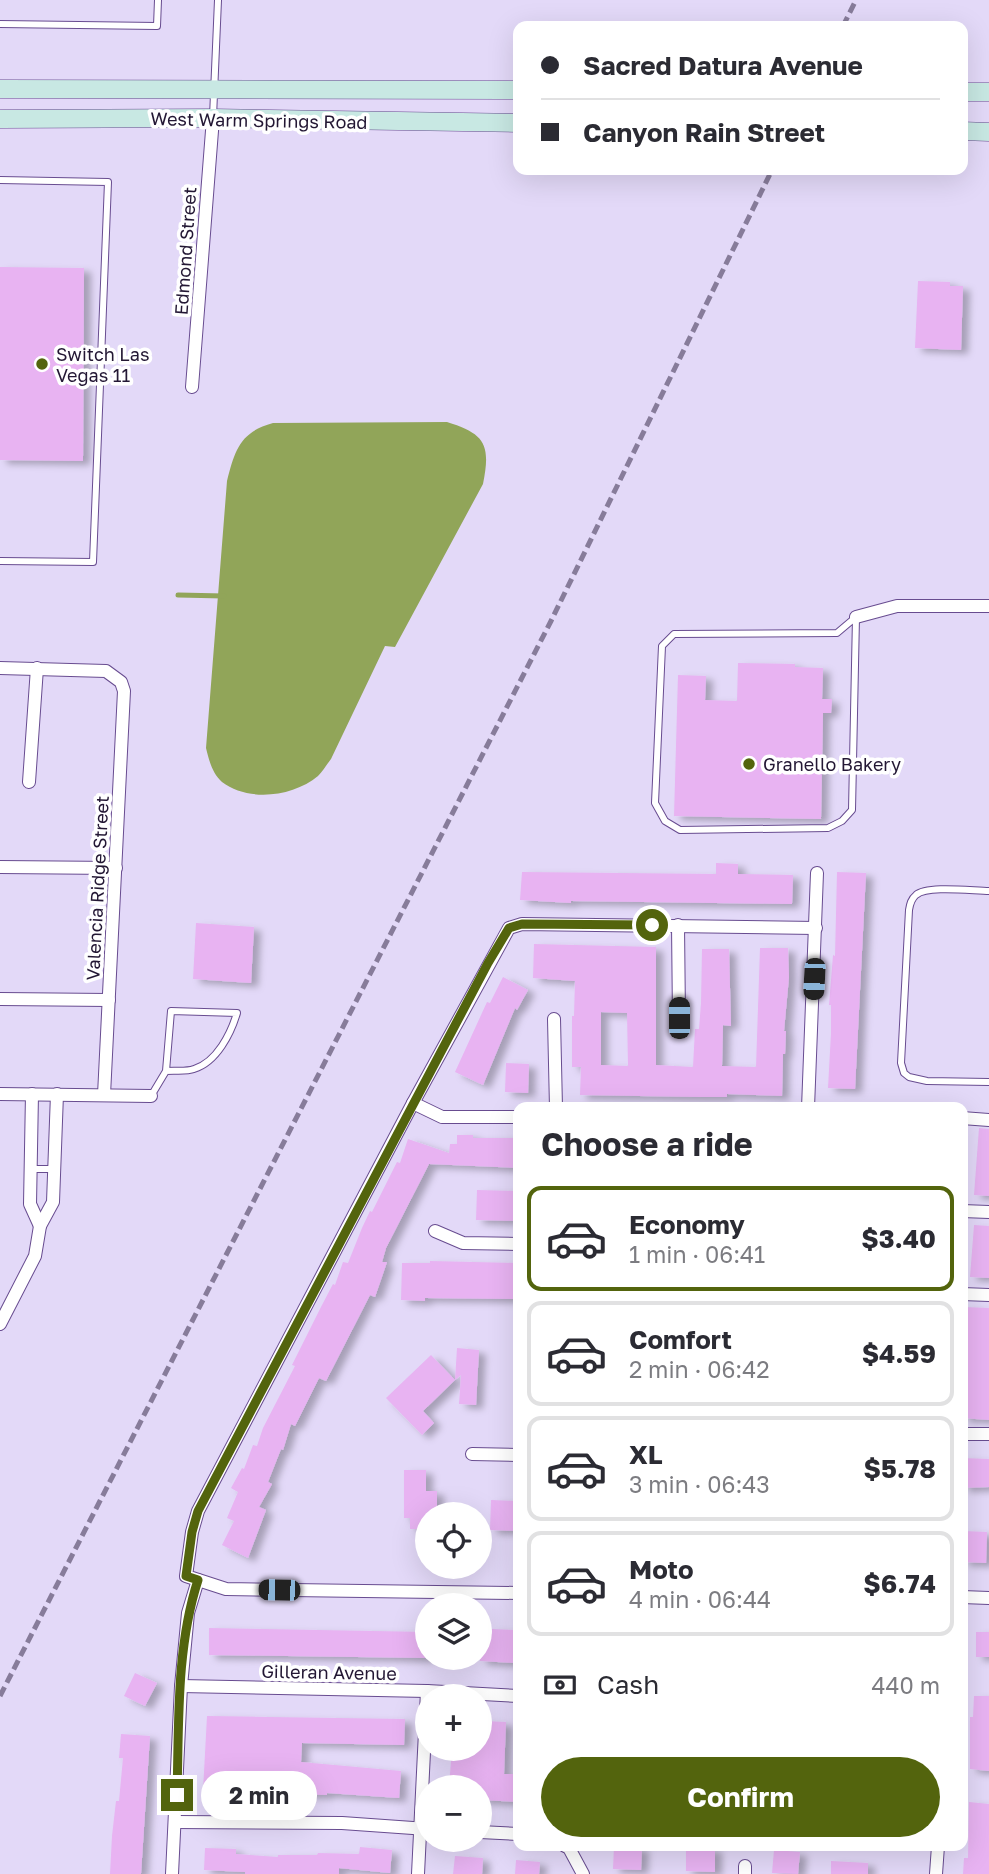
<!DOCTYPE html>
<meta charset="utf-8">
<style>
:root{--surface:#fff;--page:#f2f2f3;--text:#2b2b33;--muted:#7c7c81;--line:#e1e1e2;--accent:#53640d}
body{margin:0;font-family:"Golos Text",sans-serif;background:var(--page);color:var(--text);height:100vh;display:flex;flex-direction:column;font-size:26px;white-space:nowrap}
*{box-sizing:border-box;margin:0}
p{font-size:23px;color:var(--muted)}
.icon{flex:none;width:38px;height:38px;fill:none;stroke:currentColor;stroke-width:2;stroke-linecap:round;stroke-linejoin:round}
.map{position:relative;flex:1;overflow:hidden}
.sheet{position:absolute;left:513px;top:1102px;width:455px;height:749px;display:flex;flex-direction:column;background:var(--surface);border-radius:14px;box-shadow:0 7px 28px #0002}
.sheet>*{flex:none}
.hud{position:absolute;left:513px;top:21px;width:455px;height:154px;border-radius:14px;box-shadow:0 7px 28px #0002;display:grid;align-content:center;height:154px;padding:0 28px;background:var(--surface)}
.controls{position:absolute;left:415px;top:1502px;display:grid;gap:14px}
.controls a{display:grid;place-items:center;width:77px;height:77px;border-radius:50%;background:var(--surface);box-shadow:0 7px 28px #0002;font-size:35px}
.end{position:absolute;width:32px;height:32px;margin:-16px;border:9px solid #53640d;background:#fff;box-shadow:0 0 0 4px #fff}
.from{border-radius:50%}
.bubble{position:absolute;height:49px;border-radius:24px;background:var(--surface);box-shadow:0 7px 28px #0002;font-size:23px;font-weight:700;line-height:49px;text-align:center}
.car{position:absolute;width:21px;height:42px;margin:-21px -10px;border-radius:9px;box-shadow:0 0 5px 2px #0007;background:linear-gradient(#222 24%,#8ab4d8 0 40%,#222 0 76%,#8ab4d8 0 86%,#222 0)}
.hud b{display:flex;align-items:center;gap:24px;height:66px;font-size:26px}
.hud b+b{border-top:2px solid var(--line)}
.hud i{width:18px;height:18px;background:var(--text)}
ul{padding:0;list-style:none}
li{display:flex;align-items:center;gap:21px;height:105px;margin:0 14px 10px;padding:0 14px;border:4px solid var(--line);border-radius:14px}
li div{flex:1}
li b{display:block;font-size:26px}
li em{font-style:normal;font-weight:700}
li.selected{border-color:var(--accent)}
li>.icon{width:63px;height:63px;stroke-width:1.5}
h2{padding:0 28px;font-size:32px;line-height:84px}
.pay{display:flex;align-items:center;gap:18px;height:77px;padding:0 28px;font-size:26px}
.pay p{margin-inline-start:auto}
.primary-button{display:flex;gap:14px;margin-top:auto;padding:14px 28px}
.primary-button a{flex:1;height:80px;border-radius:42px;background:var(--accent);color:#fff;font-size:28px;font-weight:700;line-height:80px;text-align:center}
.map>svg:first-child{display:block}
.water{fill:#91a559}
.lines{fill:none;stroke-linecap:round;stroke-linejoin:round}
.stream{stroke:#91a559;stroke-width:5}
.building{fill:#e8b3f2;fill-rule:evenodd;filter:url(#shadow)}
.service-casing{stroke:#684c90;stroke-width:8}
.minor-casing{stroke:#684c90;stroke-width:14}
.secondary-casing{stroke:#684c90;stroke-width:19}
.service{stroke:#fff;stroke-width:6}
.minor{stroke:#fff;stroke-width:12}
.secondary{stroke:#c8e8e3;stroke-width:18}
.rail{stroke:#877c9a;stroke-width:5;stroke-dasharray:10 5;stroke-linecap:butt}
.route{stroke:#53640d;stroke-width:9}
.poi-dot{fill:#53640d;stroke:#fff;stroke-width:2.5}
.labels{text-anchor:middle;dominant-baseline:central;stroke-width:7;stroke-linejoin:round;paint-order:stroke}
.street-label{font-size:18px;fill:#231734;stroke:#fff}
.poi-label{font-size:18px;fill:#231734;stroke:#fff;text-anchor:start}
</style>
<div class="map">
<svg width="989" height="1874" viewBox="0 0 989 1874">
<defs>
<filter id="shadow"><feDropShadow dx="7" dy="4" stdDeviation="3.5" flood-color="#0004"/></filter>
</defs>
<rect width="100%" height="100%" fill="#e3d9f8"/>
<path class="water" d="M447,422C485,434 491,444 483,484L395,647L385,646L331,759C327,764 323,771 318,776C293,797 248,802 222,782C212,773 209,760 206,748L227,481C235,450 240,432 273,423Z"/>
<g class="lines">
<polyline class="stream" points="178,595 224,596"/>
</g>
<g class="building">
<polygon points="0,267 84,268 83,461 0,460"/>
<polygon points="918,281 950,282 950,286 963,286 961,350 915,348"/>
<polygon points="738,663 795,664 795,667 823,668 822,699 832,699 831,713 823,713 821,819 674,816 678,675 706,676 705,700 737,701"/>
<polygon points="716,863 738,864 738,874 793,875 792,904 571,901 571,903 520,900 522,872 716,874"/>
<polygon points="837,872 866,873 855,1089 828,1088 831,1033 831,1005 829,1005 833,955 835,956"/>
<polygon points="196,923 254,927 251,983 193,979"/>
<path d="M534,944L656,947V1065L693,1067L695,1029H699L701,1003L702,949H729L731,1026L723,1025L722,1066L756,1067L760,948H788L789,977L784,1031H786L785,1054H783L782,1096L727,1094V1097H699L580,1095L581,1067H572V1016H574L575,981L533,978ZM601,1012L627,1013L628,1066L601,1065Z"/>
<polygon points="503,977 528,990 517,1010 515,1008 483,1085 455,1072 487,1002 490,1003"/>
<polygon points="506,1063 529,1064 528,1093 505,1092"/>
<polygon points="979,1128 989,1129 989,1196 974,1195"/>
<polygon points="457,1135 473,1135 473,1138 518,1138 518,1168 429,1164 386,1248 382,1262 387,1262 375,1297 370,1295 326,1381 319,1378 295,1426 291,1424 283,1450 281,1449 268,1482 272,1484 259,1507 266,1510 248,1558 222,1545 234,1521 227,1518 238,1492 231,1488 242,1468 244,1469 253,1445 257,1446 263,1428 295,1366 292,1365 322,1305 333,1284 335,1285 343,1262 348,1263 362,1228 370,1211 372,1212 397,1162 400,1163 408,1139 449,1153 450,1144 457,1144"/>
<polygon points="477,1190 518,1191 518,1221 476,1220"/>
<polygon points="974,1225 989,1226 989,1278 970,1277"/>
<polygon points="430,1261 518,1263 518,1299 425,1298 425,1301 401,1300 402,1263 430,1263"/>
<polygon points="963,1307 989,1308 989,1420 962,1418"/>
<polygon points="457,1348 479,1350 476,1405 459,1404 461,1375 455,1380"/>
<polygon points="431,1355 455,1380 423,1411 434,1423 422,1435 386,1398"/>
<polygon points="962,1458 989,1459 989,1487 962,1488"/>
<polygon points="404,1470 426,1470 426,1491 437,1491 437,1514 427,1514 427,1529 410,1529 410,1518 404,1518"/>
<polygon points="491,1500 518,1501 518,1531 490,1530"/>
<polygon points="963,1531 987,1532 986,1563 962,1562"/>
<polygon points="209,1628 427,1632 427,1658 209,1655"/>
<polygon points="492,1629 515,1630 514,1663 480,1661 480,1633 492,1634"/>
<rect x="976" y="1632" width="13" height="25"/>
<polygon points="135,1673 157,1683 145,1706 124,1696"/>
<polygon points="974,1696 989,1696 989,1771 970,1769 970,1717 973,1717"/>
<polygon points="207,1716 405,1719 404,1745 302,1743 301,1762 401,1771 399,1798 327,1793 327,1795 203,1791"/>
<polygon points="484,1721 506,1722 504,1774 518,1774 518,1802 480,1800 480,1787 449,1787 452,1748 482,1748"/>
<polygon points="121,1734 150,1736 141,1874 110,1874 112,1836 116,1801 119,1801 123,1758 119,1758"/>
<polygon points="969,1802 989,1804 989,1874 963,1874 964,1858 968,1858"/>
<polygon points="614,1846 642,1847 641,1870 613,1869"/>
<polygon points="360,1847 392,1850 390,1873 339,1868 339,1874 245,1874 245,1872 204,1870 205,1848 236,1849 236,1854 278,1857 278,1855 317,1855 318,1853 359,1854"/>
<polygon points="686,1847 715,1848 715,1872 686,1871"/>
<polygon points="774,1850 800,1852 798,1874 772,1873"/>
<polygon points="455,1856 483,1858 482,1874 453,1874"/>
<polygon points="516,1860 540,1862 539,1874 515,1874"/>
<polygon points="831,1861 868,1863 868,1874 831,1874"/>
</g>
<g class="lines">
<g class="service-casing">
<g id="service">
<polyline points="0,24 157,26 158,0"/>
<polyline points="213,117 218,0"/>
<polyline points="0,180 108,182 93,562 0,561"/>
<polygon points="856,617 852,810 842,821 828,828 680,830 665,821 655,803 662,646 674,634 837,633"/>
<path d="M989,891C973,891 927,885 916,895C911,899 910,904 909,910L901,1063L904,1073L909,1077L927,1081L989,1082"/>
<path d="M151,1096L166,1071L171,1011L237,1013C231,1033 217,1062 194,1069C186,1072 175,1070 166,1071"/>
<polyline points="32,1169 54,1169"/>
</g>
</g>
<g class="minor-casing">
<g id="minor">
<polyline points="192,387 213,118"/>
<polyline points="856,617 897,606 989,606"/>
<polyline points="0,668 106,671 121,682 124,691 104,1095"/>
<polyline points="29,782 37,668"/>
<polyline points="0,867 116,868"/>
<polyline points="678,925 679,1018"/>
<polyline points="0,999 109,1000"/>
<polyline points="554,1019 556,1108"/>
<polyline points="0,1094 151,1096"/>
<polyline points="32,1094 30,1204 40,1226"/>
<polyline points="413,1103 442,1117 518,1117"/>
<polyline points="808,1108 817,873"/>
<polyline points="962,1118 989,1120"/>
<polyline points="962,1211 989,1212"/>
<polyline points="435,1231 463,1243 518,1244"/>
<polyline points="962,1294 989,1295"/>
<polyline points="0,1324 35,1256 40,1226 53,1202 57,1094"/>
<polyline points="962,1434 989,1434"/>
<polyline points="472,1454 518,1455"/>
<polyline points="518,1593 226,1589 186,1576 192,1532 198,1511 413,1103 509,928 522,924 816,928"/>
<polyline points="962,1597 989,1598"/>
<polyline points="181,1686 427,1691 518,1696"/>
<polyline points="175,1822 342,1823 427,1829"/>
<polyline points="480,1832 518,1834"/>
<polyline points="565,1846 569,1848 583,1874"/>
<polyline points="172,1874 181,1686 188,1613 198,1580"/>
<polyline points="418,1874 427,1691"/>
<polyline points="745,1874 745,1866"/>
<polyline points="936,1874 938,1846"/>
</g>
</g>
<g class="secondary-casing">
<g id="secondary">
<polyline points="0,89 518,90"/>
<polyline points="962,92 989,92"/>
<polyline points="0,119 213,118 518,123"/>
<polyline points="962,131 989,132"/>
</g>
</g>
<use href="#service" class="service"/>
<use href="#minor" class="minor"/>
<use href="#secondary" class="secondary"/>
<g class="rail">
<polyline points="843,26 856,0"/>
<polyline points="0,1696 551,621 772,170"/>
</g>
</g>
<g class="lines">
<path class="route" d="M177,1795C179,1724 176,1648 198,1580L186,1576L192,1532L198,1511L488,963L509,928L522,924L652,925"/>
</g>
<g class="poi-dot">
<circle cx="42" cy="364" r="7"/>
<circle cx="749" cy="764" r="7"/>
</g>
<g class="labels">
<g class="street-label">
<text transform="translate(259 120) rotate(1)">West Warm Springs Road</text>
<text transform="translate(185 251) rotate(-86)">Edmond Street</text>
<text transform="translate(97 888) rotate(-87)">Valencia Ridge Street</text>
<text transform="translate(329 1672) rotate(1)">Gilleran Avenue</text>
</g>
<g class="poi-label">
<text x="56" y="354">Switch Las<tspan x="56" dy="21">Vegas 11</tspan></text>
<text x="763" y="764">Granello Bakery</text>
</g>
</g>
</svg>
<div class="controls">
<a><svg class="icon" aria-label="locate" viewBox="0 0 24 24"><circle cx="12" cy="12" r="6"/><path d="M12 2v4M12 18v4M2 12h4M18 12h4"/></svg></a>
<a><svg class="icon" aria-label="layers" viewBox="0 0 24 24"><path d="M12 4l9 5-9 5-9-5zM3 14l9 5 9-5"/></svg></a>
<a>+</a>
<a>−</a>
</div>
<i class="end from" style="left:652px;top:925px"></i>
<i class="end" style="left:177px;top:1795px"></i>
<div class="bubble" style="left:201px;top:1771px;width:116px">2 min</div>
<i class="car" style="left:814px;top:979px;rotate:183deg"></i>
<i class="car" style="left:679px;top:1018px;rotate:0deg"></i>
<i class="car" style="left:279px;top:1590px;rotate:271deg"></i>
<div class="hud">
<b><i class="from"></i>Sacred Datura Avenue</b>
<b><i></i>Canyon Rain Street</b>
</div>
<section class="sheet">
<h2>Choose a ride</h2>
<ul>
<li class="selected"><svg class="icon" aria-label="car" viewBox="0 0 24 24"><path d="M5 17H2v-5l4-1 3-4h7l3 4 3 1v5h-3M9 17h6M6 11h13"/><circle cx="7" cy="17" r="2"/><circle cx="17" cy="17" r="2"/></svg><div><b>Economy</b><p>1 min · 06:41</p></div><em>$3.40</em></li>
<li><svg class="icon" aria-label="car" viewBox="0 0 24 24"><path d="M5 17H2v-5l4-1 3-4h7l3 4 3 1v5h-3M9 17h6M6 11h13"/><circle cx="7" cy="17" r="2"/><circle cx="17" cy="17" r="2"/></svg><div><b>Comfort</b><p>2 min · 06:42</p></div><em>$4.59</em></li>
<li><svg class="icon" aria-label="car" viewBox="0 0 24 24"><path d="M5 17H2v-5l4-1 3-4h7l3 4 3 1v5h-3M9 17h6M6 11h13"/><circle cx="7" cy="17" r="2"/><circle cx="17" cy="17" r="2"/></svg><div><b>XL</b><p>3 min · 06:43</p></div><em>$5.78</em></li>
<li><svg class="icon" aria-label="car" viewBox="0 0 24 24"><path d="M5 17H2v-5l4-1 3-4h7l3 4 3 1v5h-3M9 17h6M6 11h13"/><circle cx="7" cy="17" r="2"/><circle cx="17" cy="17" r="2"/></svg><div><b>Moto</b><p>4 min · 06:44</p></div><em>$6.74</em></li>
</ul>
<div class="pay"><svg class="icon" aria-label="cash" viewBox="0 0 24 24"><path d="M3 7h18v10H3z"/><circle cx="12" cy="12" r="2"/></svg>Cash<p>440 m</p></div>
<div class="primary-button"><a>Confirm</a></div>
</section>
</div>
